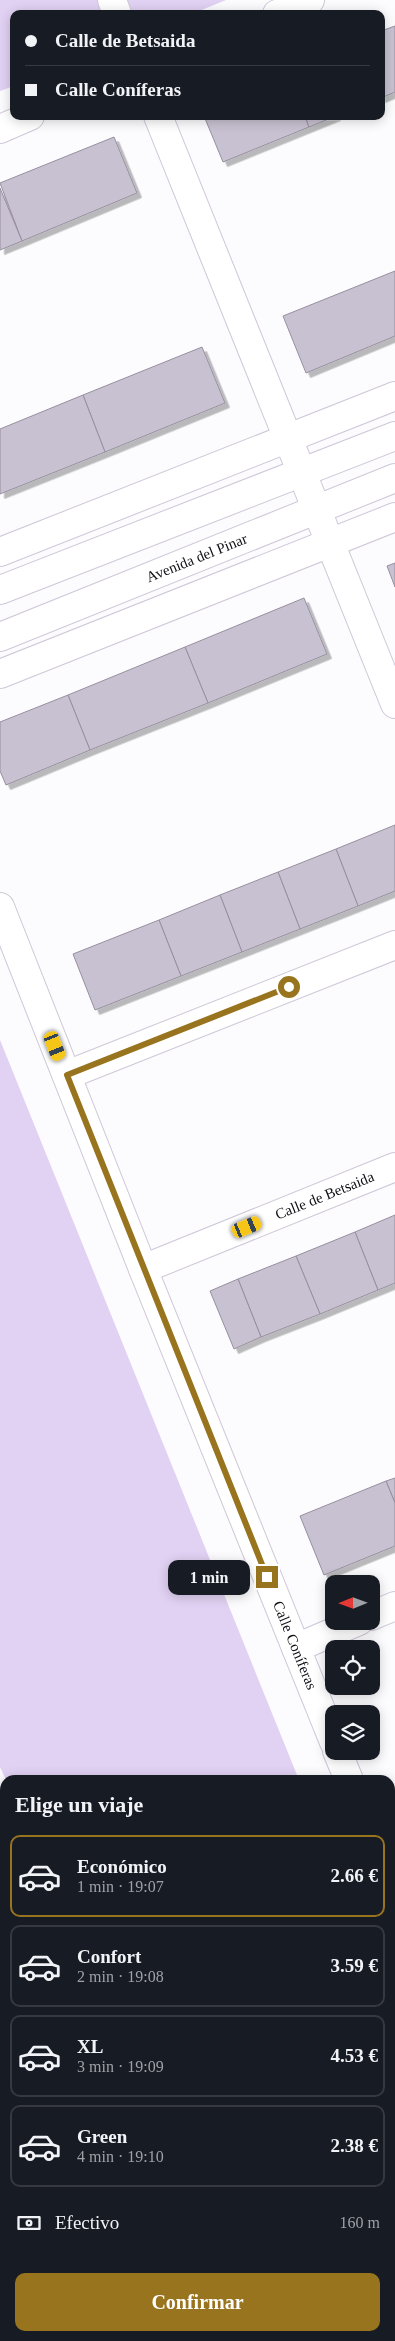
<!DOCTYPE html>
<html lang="es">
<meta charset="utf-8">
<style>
:root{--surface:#171b24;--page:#242831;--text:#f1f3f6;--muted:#9ea1a6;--line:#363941;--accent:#98741e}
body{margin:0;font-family:Georgia,serif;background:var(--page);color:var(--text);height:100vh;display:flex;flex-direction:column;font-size:19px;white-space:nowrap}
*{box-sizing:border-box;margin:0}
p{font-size:16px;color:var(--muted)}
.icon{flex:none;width:28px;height:28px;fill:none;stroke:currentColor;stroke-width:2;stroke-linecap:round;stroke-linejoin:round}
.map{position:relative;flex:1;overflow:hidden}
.sheet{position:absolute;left:0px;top:1775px;width:395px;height:566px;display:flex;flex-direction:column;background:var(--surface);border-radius:15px 15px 0 0;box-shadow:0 2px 12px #0003}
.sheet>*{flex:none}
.guide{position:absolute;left:10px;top:10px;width:375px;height:110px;border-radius:10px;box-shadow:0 2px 12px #0003;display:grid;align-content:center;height:110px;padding:0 15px;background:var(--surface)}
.needle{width:32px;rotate:269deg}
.tools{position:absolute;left:325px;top:1575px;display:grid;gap:10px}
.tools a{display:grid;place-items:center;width:55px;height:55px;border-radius:10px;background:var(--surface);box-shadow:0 2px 12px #0003;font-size:25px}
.end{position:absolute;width:22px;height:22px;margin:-11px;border:6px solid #98741e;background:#fff;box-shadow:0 0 0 2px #fff}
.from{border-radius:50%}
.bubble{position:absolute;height:35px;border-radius:10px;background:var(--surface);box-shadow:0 2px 12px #0003;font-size:16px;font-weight:800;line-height:35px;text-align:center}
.car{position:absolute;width:15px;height:30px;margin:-15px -8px;border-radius:6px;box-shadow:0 0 4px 1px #0007;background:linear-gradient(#f5c518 24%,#345 0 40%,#f5c518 0 76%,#345 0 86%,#f5c518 0)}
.guide b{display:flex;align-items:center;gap:18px;height:48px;font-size:19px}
.guide b+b{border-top:1px solid var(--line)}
.guide i{width:12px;height:12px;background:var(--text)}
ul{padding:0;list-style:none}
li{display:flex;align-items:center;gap:15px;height:82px;margin:0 10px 8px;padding:0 5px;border:2px solid var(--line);border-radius:10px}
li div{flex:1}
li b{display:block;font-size:19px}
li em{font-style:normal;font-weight:800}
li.selected{border-color:var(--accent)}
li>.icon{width:45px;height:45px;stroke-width:1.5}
h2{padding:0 15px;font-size:22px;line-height:60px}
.pay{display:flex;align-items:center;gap:12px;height:55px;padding:0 15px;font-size:19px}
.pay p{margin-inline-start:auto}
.primary-button{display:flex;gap:10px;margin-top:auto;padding:10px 15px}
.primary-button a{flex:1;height:58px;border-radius:10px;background:var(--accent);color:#fff;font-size:20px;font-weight:800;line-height:58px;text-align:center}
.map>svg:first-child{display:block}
.green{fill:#e1d1f3}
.building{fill:#c8c1d1;stroke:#978f9f;filter:url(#shadow)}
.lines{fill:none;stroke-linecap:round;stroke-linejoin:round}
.minor-casing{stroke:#cfc7d8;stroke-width:30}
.path{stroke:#a7a5a9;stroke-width:3;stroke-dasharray:4 2.5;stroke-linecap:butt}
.minor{stroke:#fff;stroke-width:28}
.route{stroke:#98741e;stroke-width:6}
.labels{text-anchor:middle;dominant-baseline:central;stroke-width:4.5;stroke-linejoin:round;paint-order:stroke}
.street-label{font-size:15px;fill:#100d13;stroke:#fff}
</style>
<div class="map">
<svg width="395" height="2341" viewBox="0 0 395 2341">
<defs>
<filter id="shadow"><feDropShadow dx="4.5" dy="4.5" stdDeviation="0" flood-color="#0004"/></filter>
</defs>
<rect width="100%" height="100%" fill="#fcfbfe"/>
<g class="green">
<polygon points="0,0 226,0 192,14 14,14 14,86 0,91"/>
<polygon points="0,1040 299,1780 6,1780 0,1767"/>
<polygon points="395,2067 395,2214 390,2216 390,2069"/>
<polygon points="395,2285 395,2341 258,2341 270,2336 390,2336 390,2287"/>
</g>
<g class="building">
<polygon points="395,26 395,92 381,98 381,31"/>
<polygon points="204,116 305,116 309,127 223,162"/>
<polygon points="305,116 336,116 309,127"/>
<polygon points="114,137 137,193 22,241 0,183"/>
<polygon points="0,188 22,241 0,250"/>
<polygon points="395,271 395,336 306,373 283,316"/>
<polygon points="202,347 225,403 105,452 83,395"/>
<polygon points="83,395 105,452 0,494 0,429"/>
<polygon points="395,563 395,587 387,566"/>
<polygon points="304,598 327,654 208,703 185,647"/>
<polygon points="185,647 208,703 90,750 68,695"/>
<polygon points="68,695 90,750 6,785 0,771 0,722"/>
<polygon points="395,825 395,891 358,906 336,849"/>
<polygon points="336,849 358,906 300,929 278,872"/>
<polygon points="278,872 300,929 242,952 220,895"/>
<polygon points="220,895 242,952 181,976 159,920"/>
<polygon points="159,920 181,976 95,1010 73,954"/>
<polygon points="395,1215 395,1283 378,1290 355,1232"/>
<polygon points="355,1232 378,1290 320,1314 296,1256"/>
<polygon points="296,1256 320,1314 261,1337 238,1279"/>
<polygon points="238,1279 261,1337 234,1349 210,1291"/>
<polygon points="395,1478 395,1503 386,1481"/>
<polygon points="386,1481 395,1503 395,1546 324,1575 300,1516"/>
</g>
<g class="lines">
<g class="minor-casing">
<g id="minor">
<polyline points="112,0 117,14"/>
<polyline points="277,14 310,0"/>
<polyline points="158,116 395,704"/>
<polyline points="0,129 30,116"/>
<polyline points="0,552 395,396"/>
<polyline points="0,590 395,436"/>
<path id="s1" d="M0,637L395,478"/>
<polyline points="0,674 395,517"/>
<path id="s2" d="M0,907L143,1269L334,1742"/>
<polyline points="67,1075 395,945"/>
<path id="s3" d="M143,1269L395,1167"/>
<polyline points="371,1616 395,1606"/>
<polyline points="296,1648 359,1621"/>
<polyline points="337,1751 349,1780"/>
<polyline points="0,1856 5,1868"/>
<polyline points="390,1883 395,1895"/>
<polyline points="0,1986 5,1997"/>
<polyline points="390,2044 395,2042"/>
<polyline points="390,2269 395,2267"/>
<polyline points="152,2336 154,2341"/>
<polyline points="213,2341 225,2336"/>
</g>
</g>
<g class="path">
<polyline points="0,2079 5,2090"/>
<polyline points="0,2316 5,2331"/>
<polyline points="7,2336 9,2341"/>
<polyline points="113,2336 115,2341"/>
</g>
<use href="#minor" class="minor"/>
</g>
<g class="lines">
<polyline class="route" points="267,1577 67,1075 289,987"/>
</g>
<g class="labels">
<g class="street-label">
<text stroke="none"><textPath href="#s1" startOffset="212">Avenida del Pinar</textPath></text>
<text stroke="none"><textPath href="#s3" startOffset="196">Calle de Betsaida</textPath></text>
<text stroke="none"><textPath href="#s2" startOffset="795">Calle Coníferas</textPath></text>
</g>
</g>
</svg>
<div class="tools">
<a><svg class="needle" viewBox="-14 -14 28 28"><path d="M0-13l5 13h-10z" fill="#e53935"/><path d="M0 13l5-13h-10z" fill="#9ea1a6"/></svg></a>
<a><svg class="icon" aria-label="locate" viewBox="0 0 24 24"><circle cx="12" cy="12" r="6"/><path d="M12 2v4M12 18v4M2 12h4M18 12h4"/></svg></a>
<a><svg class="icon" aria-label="layers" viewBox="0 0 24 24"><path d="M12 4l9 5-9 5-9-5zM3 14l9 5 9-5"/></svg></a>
</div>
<i class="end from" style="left:289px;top:987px"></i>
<i class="end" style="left:267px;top:1577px"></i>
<div class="bubble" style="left:168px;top:1560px;width:82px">1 min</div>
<i class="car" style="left:55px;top:1046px;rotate:158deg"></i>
<i class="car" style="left:247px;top:1227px;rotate:68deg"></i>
<div class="guide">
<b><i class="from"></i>Calle de Betsaida</b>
<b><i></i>Calle Coníferas</b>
</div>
<section class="sheet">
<h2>Elige un viaje</h2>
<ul>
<li class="selected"><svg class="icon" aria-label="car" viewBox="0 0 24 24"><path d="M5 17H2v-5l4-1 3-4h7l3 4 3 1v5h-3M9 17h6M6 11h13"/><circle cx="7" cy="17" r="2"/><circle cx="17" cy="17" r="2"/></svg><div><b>Económico</b><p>1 min · 19:07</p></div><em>2.66 €</em></li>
<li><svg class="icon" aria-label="car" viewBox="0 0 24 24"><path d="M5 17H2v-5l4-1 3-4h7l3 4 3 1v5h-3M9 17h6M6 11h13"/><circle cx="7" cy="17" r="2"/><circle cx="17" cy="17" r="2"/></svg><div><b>Confort</b><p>2 min · 19:08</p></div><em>3.59 €</em></li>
<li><svg class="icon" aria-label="car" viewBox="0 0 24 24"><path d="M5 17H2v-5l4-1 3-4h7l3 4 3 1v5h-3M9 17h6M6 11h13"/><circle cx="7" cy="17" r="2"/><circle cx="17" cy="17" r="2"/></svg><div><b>XL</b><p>3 min · 19:09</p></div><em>4.53 €</em></li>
<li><svg class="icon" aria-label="car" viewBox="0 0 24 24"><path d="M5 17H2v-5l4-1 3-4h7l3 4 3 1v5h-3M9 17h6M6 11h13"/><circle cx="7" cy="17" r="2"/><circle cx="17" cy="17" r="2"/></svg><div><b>Green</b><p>4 min · 19:10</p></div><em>2.38 €</em></li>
</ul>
<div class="pay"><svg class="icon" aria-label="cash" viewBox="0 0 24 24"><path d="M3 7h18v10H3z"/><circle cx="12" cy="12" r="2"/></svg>Efectivo<p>160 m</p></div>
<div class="primary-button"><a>Confirmar</a></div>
</section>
</div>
